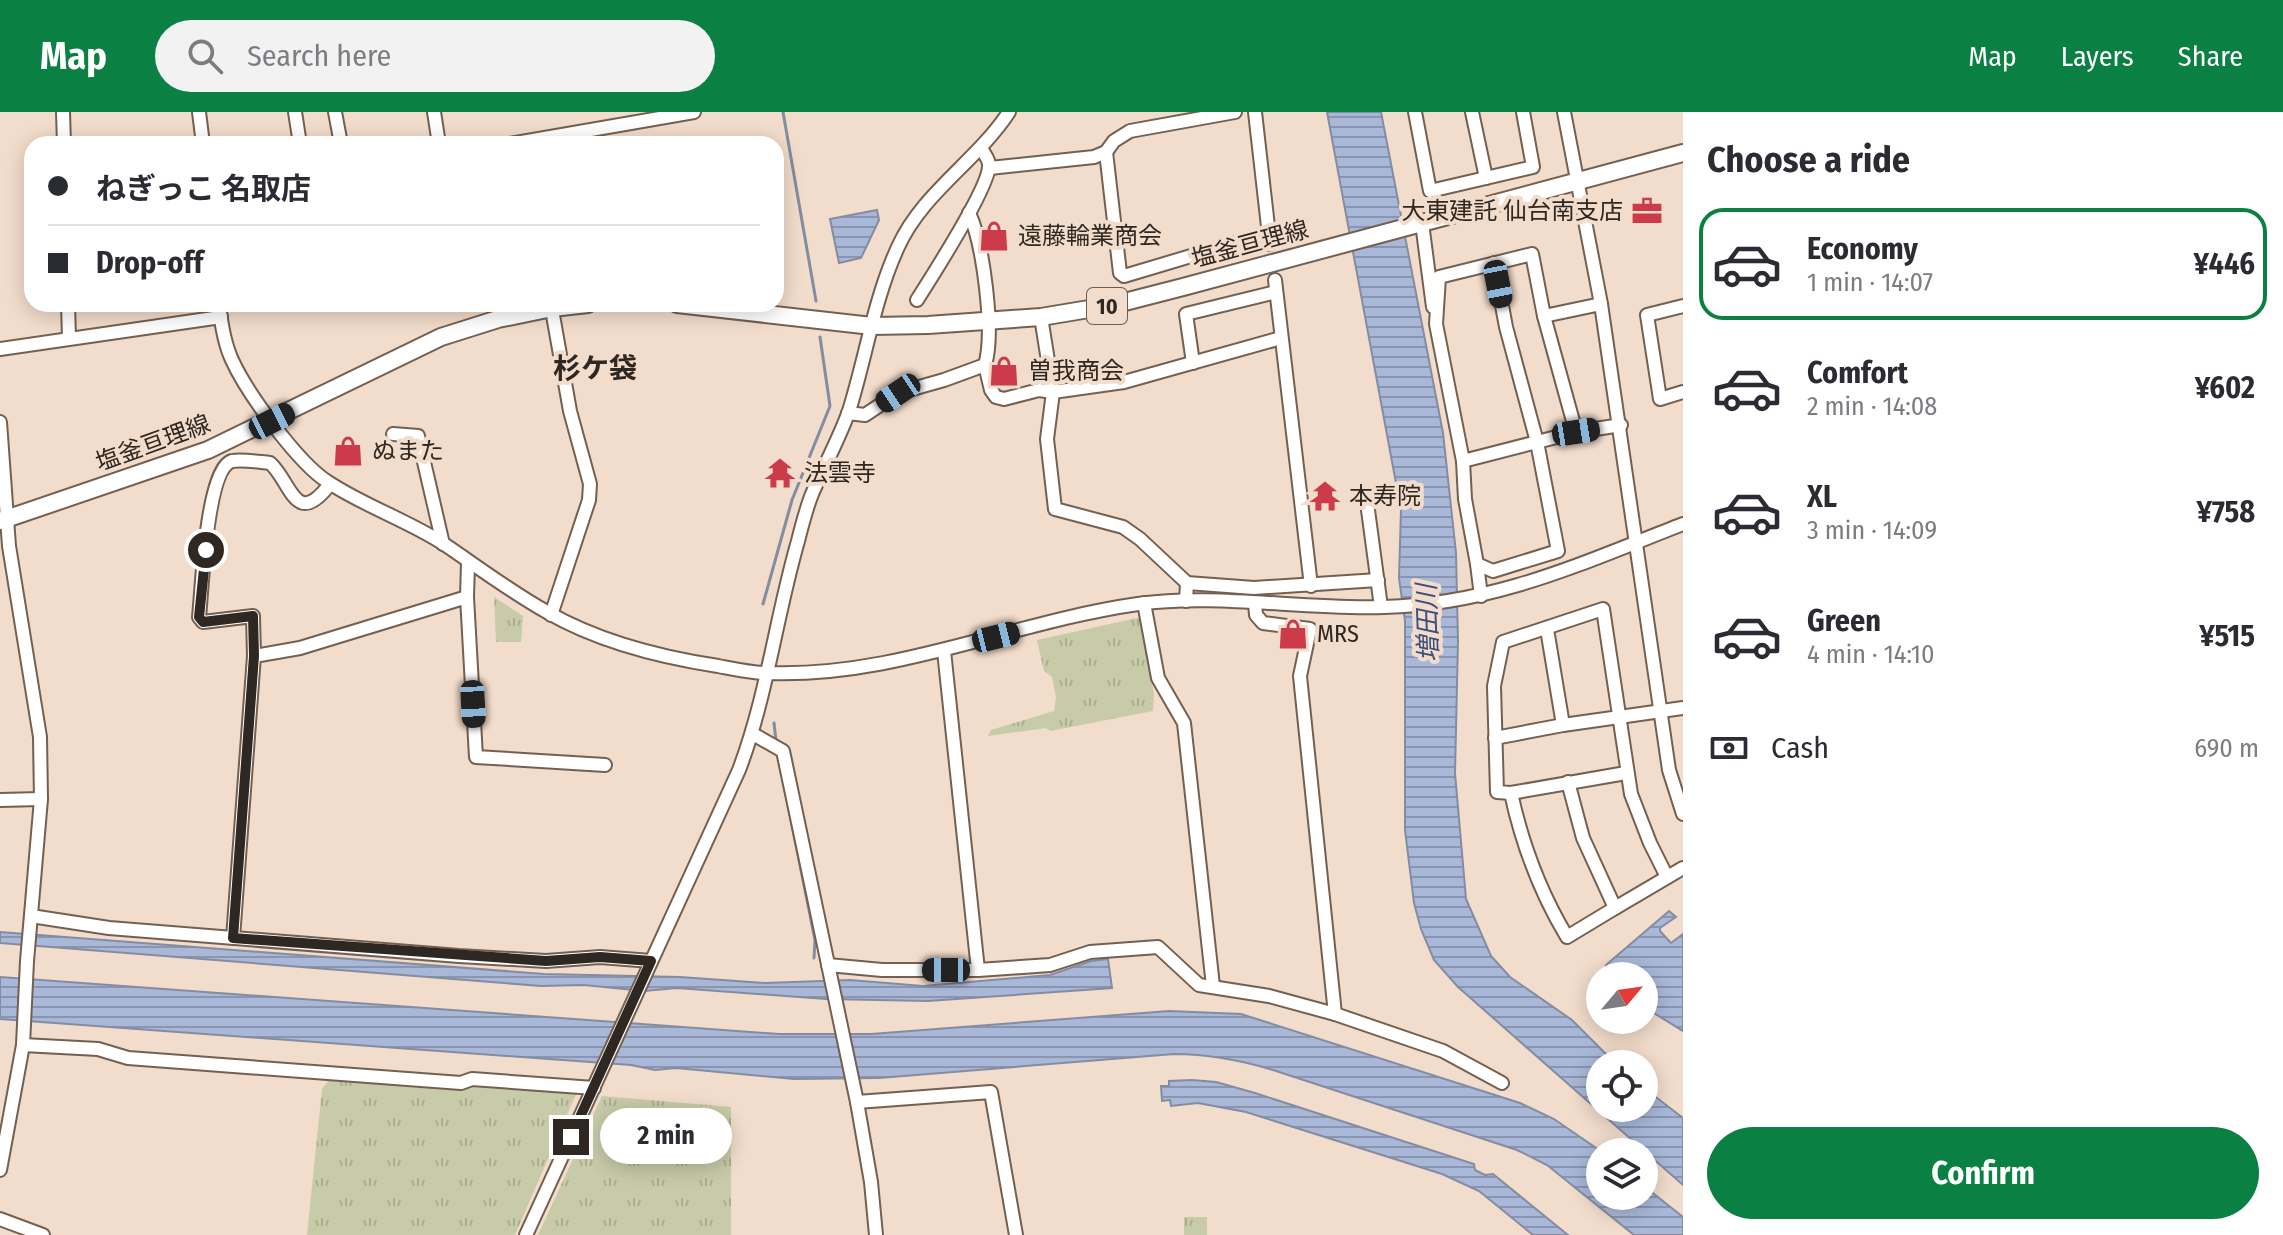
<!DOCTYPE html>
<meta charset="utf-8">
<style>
:root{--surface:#fff;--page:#f2f2f3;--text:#2b2b33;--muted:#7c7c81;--line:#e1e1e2;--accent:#0b8043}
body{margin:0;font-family:"Fira Sans Condensed","Noto Sans JP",sans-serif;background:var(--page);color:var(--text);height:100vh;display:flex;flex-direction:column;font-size:30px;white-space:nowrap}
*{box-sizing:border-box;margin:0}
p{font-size:26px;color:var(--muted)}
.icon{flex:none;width:44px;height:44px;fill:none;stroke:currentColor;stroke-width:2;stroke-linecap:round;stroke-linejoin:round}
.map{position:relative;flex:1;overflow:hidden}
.sheet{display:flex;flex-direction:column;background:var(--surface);width:600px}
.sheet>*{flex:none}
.guide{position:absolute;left:24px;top:24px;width:760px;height:176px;border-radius:24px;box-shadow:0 4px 20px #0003;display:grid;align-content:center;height:176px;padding:0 24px;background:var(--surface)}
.needle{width:52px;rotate:61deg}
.fabs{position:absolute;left:1586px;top:850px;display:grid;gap:16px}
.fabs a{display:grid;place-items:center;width:72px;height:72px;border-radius:50%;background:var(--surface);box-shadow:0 4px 20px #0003;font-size:40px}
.end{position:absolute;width:36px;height:36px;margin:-18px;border:10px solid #2f2721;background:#fff;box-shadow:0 0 0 4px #fff}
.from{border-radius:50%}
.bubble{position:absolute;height:56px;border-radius:28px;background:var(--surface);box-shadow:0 4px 20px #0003;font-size:26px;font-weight:700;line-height:56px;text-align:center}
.car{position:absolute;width:24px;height:48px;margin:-24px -12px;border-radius:10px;box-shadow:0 0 6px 2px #0007;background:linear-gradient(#222 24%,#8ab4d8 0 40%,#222 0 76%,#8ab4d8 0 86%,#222 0)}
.guide b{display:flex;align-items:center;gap:28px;height:76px;font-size:30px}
.guide b+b{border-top:2px solid var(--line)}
.guide i{width:20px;height:20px;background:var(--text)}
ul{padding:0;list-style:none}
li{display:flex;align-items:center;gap:24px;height:112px;margin:0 16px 12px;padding:0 8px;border:4px solid transparent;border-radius:24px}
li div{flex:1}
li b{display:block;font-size:30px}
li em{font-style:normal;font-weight:700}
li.on{border-color:var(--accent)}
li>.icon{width:72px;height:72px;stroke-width:1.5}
h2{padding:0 24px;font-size:36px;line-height:96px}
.pay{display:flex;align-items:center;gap:20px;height:88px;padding:0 24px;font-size:30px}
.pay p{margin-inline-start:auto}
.cta{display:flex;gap:16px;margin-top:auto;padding:16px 24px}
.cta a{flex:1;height:92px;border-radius:48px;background:var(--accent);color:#fff;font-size:32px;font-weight:700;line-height:92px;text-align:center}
header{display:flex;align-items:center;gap:48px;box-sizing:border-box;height:112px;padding:0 40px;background:var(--accent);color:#fff}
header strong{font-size:38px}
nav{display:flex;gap:44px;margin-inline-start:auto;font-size:28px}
.search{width:560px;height:72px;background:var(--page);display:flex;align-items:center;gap:20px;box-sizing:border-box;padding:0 28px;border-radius:44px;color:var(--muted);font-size:30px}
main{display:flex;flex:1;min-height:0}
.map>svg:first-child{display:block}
.grass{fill:url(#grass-tufts)}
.water{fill:url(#water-rules);stroke:#848ca1;stroke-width:2}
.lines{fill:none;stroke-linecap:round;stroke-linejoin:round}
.stream{stroke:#848ca1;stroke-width:3}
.minor-casing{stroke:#736051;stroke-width:16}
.major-casing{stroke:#736051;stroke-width:20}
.minor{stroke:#fff;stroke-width:12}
.major{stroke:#fff;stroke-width:16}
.route{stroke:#2f2721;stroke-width:10}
.labels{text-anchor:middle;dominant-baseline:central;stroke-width:8;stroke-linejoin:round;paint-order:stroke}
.shield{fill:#f2dccb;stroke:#6a5d54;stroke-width:2}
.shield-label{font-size:22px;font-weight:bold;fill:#2f2721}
.poi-label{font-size:24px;fill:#2f2721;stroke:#f2dccb;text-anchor:start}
.street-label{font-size:24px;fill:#2f2721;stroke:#f2dccb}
.water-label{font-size:26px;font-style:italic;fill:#3b507d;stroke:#f2dccb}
.quarter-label{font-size:28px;font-weight:bold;fill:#2f2721;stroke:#f2dccb}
</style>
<header>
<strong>Map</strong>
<div class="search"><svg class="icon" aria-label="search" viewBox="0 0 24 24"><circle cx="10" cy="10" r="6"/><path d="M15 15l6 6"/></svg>Search here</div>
<nav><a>Map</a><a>Layers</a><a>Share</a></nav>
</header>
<main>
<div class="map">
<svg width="1683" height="1123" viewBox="0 0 1683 1123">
<defs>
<pattern id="grass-tufts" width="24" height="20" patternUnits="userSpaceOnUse" patternTransform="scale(2)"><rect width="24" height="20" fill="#c8cba8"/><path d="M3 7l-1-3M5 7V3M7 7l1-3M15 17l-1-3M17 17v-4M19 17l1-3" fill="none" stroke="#acae90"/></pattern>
<pattern id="water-rules" width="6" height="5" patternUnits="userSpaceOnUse" patternTransform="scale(2)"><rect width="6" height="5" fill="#a9b8d8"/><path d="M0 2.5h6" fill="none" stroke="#8a96af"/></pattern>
</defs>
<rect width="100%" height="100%" fill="#f2dccb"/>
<g class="grass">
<polygon points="494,485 523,504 521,530 496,530"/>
<polygon points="1137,506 1141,509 1154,583 1153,599 1050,619 1046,616 988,624 991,618 1054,599 1056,585 1052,565 1044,559 1037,528"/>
<polygon points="329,968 459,977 467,973 572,979 576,982 515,1123 307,1123 322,977"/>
<polygon points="602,984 731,995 731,1123 538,1123"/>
<rect x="1184" y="1105" width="23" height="18"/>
</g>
<g class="water">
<polygon points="1327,0 1381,0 1443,321 1456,441 1458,529 1455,661 1466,787 1491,844 1510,865 1572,908 1616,952 1600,952 1600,996 1644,996 1644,976 1683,1006 1683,1073 1458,875 1434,848 1421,817 1414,791 1405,718 1405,509 1399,466 1401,398"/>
<polygon points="877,98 879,108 861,146 839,151 830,107"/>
<polygon points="1669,799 1676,805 1660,816 1660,819 1671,831 1683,822 1683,919 1644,895 1644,864 1604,864 1606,853"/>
<polygon points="0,820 544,862 680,865 765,871 850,868 923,874 1050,863 1091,849 1108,847 1112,876 928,889 826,887 677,876 644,879 584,873 541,874 0,831"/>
<path d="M0,865L779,922H871L1169,899L1241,902L1520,991L1554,1007L1602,1040L1600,1084H1644V1074L1683,1105V1123H1634L1547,1053L1517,1038L1273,958C1240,948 1209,942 1174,942L879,966L794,967L676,956L655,958L631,953L0,907Z"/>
<polygon points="1192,968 1216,970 1255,981 1474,1052 1475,1058 1485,1063 1493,1062 1568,1123 1533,1123 1479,1079 1442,1062 1246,1000 1198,991 1171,994 1170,988 1162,989 1161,974 1169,974 1169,969"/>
</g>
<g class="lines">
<g class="stream">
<polyline points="783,0 816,189"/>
<polyline points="763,492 792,388 830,294 820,225"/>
<polyline points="774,611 776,629"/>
<polyline points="781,658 815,828 814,846"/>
</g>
<g class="minor-casing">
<g id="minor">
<polyline points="63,0 64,32"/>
<polyline points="199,0 203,32"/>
<polyline points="295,0 300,32"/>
<polyline points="335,0 341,32"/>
<polyline points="434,0 439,32"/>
<polyline points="1255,0 1270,132"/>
<polyline points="1415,0 1430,79 1533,55 1523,0"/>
<polyline points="1472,0 1486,66"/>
<polyline points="1564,0 1601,192 1669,658 1683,702"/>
<polyline points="510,32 694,0"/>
<polyline points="1106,40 1120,161 1124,164 1268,121"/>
<polyline points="990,56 1094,45 1106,40 1114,29 1130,19 1235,0"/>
<polyline points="1422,111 1433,195"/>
<polyline points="1275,168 1311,474"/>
<path d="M917,188C931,166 990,74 989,53C989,47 984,42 981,36"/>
<polyline points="68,192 69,226"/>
<path d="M219,192C221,210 224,231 232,248C247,281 298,351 328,370C364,394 407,408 444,432C478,455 511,480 547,500C599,530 659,545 718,554C734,557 751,561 767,561C895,566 1012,510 1138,492C1218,481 1303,498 1384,495C1496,492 1582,451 1683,412"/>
<polyline points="1601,192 1544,204 1532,142 1439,165 1436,212 1463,349 1576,320 1621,313"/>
<polyline points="1683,194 1647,203 1660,287 1683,280"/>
<polyline points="1544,204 1576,320"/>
<polyline points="1041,205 1053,280 1047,327 1055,397 1123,415 1140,427 1187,471 1186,489"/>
<polyline points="0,237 221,205"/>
<polyline points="1193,251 1186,202 1276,180"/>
<polyline points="985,253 991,278 996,285 1004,287 1039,278 1053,280 1124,270 1281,226"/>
<path d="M848,301L865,303L898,281L944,268L985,253C995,220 983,131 969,101"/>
<polyline points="0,310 9,434 40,625 41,687 27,849 23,933 0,1058"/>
<polyline points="393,322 418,324 443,432"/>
<polyline points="1463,349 1465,387 1477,452 1493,459 1558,439 1537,330 1506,215 1494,151"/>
<polyline points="1368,398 1381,495"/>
<polyline points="468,451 467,485 476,645 605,653"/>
<polyline points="1477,452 1481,484"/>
<polyline points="1187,471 1254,476 1378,468"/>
<polyline points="1144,491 1158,566 1184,611 1213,874"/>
<polyline points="1255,491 1256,503 1263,511 1310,517 1300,564 1335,902"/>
<polyline points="551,503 589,388 590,372 570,299 551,192"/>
<polyline points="1547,517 1563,613 1683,596"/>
<polyline points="944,539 978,858"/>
<polyline points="254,544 300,536 467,485"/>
<polyline points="753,622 783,639 857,990 871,1070 876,1123"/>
<polyline points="1495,626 1563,613"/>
<path d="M1568,670L1583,726L1615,796L1567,825C1540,780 1522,732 1511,681L1497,680L1494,574L1503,530L1603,497L1631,682L1650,731L1667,765"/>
<polyline points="1511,681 1626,661"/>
<polyline points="0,688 41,687"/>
<polyline points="1615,796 1683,756"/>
<polyline points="31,804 109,816 459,844 546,849 600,845 651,849"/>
<path d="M233,826L254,544L253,504L203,510L199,505C202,479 206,357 232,349C243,347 259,350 270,351C291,369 295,418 330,372"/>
<polyline points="828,853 882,858 978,858 1050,853 1090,840 1158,835 1199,873 1269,884 1335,902 1443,939 1502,971"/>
<polyline points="23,933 98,937 128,946 461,971 472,967 594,976"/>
<polyline points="857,990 991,980 1016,1123"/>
<polyline points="0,1107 43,1123"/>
<path d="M526,1123L739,658C767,584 776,505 798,429C802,413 806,397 812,382C824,354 839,327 849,299C866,245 874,187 898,135C922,81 977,49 1009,0"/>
</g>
</g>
<g class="major-casing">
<g id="major">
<polyline points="677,192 872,214 928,213 1041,205 1113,193 1183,175 1683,41"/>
<polyline points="0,409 208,338 441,225 498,207 552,196 588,192"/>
</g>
</g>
<use href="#minor" class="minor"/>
<use href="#major" class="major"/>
</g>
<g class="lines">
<polyline class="route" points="206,438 199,505 203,510 253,504 254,544 233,826 546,849 600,845 651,849 571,1025"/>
</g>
<defs>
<g id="office-bare" transform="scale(2.4)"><path d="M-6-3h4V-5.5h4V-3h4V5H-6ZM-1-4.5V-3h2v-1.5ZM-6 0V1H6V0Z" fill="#cb3b4a" stroke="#f2dccb" stroke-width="2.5" paint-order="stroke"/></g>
<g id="shop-bare" transform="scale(2.4)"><path d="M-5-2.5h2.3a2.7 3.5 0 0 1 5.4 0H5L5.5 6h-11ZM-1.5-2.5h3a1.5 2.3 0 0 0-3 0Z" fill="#cb3b4a" stroke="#f2dccb" stroke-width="2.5" paint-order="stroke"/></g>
<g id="temple-bare" transform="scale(2.4)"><path d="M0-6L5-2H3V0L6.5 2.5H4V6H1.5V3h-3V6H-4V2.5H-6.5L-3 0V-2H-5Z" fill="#cb3b4a" stroke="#f2dccb" stroke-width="2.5" paint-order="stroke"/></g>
</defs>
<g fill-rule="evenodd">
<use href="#office-bare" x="1647" y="99"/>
<use href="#shop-bare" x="994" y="124"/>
<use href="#shop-bare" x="1004" y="259"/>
<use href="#shop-bare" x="348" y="339"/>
<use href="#temple-bare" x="780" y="361"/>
<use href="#temple-bare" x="1325" y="384"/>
<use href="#shop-bare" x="1293" y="522"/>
</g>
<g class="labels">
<rect class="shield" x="1087" y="176" width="40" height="36" rx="6"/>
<g class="shield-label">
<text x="1107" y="194">10</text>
</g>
<g class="poi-label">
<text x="1623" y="99" text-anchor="end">大東建託 仙台南支店</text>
<text x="1018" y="124">遠藤輪業商会</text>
<text x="1028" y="259">曽我商会</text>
<text x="372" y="339">ぬまた</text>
<text x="804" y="361">法雲寺</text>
<text x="1349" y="384">本寿院</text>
<text x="1317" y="522">MRS</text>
</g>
<g class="street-label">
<text transform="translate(1250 132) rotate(-15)">塩釜亘理線</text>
<text transform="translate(153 331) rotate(-20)">塩釜亘理線</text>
</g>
<g class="water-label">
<text transform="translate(1428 511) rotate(-92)">増田川</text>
</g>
<g class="quarter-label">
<text x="595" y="256">杉ケ袋</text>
</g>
</g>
</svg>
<div class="fabs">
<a><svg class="needle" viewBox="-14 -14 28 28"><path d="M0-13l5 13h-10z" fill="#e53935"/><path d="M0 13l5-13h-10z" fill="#7c7c81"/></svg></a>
<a><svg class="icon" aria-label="locate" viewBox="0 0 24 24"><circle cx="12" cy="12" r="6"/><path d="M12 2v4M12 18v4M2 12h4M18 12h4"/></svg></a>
<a><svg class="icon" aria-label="layers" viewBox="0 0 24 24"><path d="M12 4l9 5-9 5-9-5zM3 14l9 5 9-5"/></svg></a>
</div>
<i class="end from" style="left:206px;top:438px"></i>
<i class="end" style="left:571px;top:1025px"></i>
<div class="bubble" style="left:600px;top:996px;width:132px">2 min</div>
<i class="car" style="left:1498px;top:172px;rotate:169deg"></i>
<i class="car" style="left:898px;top:281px;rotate:236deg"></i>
<i class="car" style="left:272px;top:309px;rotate:63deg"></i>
<i class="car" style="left:1576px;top:320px;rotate:81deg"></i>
<i class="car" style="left:996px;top:525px;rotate:76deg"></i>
<i class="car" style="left:473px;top:592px;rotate:177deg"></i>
<i class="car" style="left:946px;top:858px;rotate:270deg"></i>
<div class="guide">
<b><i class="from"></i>ねぎっこ 名取店</b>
<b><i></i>Drop-off</b>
</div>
</div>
<section class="sheet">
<h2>Choose a ride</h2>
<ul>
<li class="on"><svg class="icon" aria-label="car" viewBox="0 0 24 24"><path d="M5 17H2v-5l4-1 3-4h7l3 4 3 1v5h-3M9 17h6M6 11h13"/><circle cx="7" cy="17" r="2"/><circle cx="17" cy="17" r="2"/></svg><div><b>Economy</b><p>1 min · 14:07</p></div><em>¥446</em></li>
<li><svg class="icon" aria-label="car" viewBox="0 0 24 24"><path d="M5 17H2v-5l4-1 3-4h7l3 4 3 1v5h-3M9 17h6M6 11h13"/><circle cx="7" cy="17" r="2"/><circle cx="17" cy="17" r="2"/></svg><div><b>Comfort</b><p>2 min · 14:08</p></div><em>¥602</em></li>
<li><svg class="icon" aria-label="car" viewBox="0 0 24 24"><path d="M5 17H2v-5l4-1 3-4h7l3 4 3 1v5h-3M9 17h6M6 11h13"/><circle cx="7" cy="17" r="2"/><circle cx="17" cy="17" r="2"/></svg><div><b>XL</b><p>3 min · 14:09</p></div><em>¥758</em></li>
<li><svg class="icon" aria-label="car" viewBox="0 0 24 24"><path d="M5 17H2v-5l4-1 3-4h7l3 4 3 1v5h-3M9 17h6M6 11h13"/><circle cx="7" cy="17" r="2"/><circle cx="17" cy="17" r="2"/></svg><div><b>Green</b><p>4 min · 14:10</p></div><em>¥515</em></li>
</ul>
<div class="pay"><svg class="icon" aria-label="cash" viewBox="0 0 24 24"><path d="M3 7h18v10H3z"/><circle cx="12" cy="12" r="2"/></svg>Cash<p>690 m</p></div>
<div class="cta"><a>Confirm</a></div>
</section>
</main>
